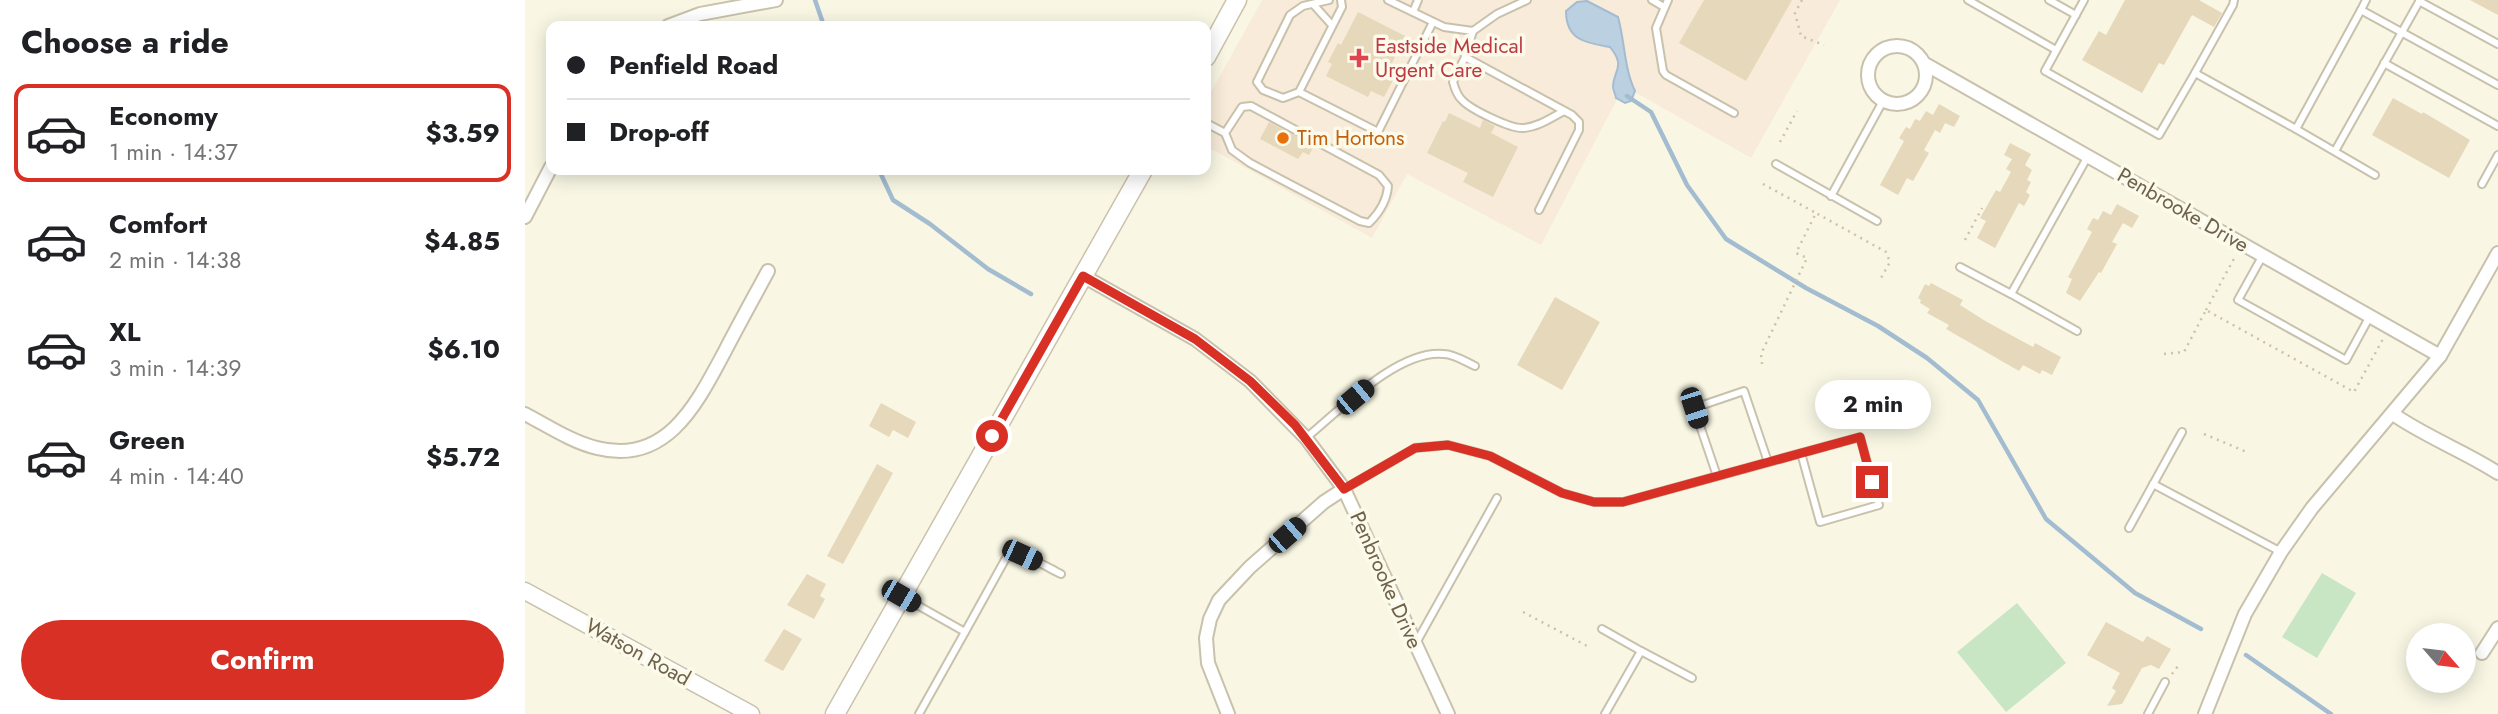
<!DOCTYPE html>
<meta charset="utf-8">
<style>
:root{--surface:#fff;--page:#f2f2f2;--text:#202124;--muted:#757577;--line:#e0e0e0;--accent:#d93025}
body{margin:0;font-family:Jost,sans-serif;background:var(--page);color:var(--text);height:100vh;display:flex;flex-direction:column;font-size:26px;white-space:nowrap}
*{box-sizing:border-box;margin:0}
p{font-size:23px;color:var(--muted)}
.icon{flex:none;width:38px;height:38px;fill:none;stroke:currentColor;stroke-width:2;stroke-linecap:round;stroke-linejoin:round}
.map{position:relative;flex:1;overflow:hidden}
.drawer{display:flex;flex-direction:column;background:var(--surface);width:525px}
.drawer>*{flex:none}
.hud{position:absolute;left:21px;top:21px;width:665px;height:154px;border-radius:14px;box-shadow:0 4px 18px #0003;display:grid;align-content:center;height:154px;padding:0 21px;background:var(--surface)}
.needle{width:46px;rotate:118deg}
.buttons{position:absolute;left:1881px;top:623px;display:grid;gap:14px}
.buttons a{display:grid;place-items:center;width:70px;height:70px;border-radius:50%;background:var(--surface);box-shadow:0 4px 18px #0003;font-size:35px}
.end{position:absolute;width:32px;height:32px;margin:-16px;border:9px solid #d93025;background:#fff;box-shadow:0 0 0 4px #fff}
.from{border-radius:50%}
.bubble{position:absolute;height:49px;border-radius:24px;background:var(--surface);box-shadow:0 4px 18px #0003;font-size:23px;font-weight:700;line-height:49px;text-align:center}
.car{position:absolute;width:21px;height:42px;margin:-21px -10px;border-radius:9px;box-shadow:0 0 5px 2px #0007;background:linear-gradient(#222 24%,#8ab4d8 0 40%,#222 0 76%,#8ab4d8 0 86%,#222 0)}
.hud b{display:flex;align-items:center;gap:24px;height:66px;font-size:26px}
.hud b+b{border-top:2px solid var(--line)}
.hud i{width:18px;height:18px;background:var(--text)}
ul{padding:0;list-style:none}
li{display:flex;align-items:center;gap:21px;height:98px;margin:0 14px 10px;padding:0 7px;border:4px solid transparent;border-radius:14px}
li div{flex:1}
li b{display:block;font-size:26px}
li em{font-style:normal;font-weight:700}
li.active{border-color:var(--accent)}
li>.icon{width:63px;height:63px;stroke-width:1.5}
h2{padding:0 21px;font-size:32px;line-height:84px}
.action{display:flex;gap:14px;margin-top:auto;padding:14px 21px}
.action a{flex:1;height:80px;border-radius:42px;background:var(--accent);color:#fff;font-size:28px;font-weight:700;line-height:80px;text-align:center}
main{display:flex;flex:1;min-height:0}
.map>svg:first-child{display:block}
.commercial{fill:#f8ebd9}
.green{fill:#c8e5c4}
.water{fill:#bbd0e0;stroke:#a3bcd0;stroke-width:2}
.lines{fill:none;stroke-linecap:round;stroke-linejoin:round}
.stream{stroke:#a3bcd0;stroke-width:4.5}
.building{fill:#e6d8ba}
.service-casing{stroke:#c8c1ac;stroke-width:10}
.minor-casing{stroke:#c8c1ac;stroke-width:16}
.tertiary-casing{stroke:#c8c1ac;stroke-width:19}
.secondary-casing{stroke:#cbc2ab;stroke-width:21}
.path{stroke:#cfc1a3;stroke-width:2.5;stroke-dasharray:2 5;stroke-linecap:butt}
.service{stroke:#fff;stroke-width:6}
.minor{stroke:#fff;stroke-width:12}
.tertiary{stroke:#fff;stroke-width:16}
.secondary{stroke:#fff;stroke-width:18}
.route{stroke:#d93025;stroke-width:9}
.health-dot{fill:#e0444e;stroke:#fcfaea;stroke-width:2.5}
.food-dot{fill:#e8710a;stroke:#fcfaea;stroke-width:2.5}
.labels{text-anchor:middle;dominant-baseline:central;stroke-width:7;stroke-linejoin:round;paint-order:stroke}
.health-label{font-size:21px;fill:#be3a42;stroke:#fcfaea;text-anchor:start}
.food-label{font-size:21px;fill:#c56008;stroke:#fcfaea;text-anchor:start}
.street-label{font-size:21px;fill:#6e624d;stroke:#fcfaea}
</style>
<main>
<section class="drawer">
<h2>Choose a ride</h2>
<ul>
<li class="active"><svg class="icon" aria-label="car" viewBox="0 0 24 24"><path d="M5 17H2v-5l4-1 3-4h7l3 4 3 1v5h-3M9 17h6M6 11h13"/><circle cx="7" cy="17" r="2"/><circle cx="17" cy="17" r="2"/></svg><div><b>Economy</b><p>1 min · 14:37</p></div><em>$3.59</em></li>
<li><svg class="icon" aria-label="car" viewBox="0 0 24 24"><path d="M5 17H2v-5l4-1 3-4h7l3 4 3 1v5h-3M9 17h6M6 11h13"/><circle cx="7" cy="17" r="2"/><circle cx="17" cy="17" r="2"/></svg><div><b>Comfort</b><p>2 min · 14:38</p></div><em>$4.85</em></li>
<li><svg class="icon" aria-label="car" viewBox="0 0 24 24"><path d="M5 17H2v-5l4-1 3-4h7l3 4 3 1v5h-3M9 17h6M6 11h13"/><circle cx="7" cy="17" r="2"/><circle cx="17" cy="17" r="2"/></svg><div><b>XL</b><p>3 min · 14:39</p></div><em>$6.10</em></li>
<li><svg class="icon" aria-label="car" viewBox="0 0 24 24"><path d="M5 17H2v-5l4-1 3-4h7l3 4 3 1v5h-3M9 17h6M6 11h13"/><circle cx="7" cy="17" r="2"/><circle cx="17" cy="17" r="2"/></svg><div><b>Green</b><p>4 min · 14:40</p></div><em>$5.72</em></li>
</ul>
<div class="action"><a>Confirm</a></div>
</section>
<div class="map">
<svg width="1973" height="714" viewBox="0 0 1973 714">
<rect width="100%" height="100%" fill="#f9f7e4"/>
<polygon class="commercial" points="737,0 1315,0 1226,158 1099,86 1016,245 882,174 847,238 681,146 681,101"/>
<g class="green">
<polygon points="1797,573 1831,593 1792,658 1757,637"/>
<polygon points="1492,603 1541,663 1481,712 1432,652"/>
</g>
<path class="water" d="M1062,1L1093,17C1100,42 1099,68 1110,91L1106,101L1100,103L1091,98C1091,96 1087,87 1088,86C1089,69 1101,67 1085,47C1062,43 1041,41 1041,11L1052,2Z"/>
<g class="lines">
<g class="stream">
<polyline points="290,0 299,26"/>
<polyline points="1102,96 1126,112 1162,185 1201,239 1281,288 1353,326 1402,358 1453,400 1521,519 1610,593 1676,629"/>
<polyline points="354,170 368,200 405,224 463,269 506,294"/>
<polyline points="1721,655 1806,714"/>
</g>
</g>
<g class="building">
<polygon points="1179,0 1267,0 1221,81 1154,43"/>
<polygon points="1600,0 1674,0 1697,13 1689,27 1667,15 1639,65 1634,63 1617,93 1557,60 1574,31 1581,35"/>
<polygon points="1945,0 1973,0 1973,15"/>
<polygon points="833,12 880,36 867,63 875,67 859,97 846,91 843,97 801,76 807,64 803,62 813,43 816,45"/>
<polygon points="1868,98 1897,114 1898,112 1945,140 1924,178 1847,135"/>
<polygon points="1414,104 1435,116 1429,127 1420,123 1415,133 1410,130 1399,150 1404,153 1388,181 1382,178 1373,195 1355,185 1379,141 1374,138 1381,127 1385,129 1390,119 1395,121 1401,111 1408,115"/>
<polygon points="924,113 955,128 958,120 970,126 966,133 993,147 968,197 938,182 943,173 902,153 918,121 920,122"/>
<polygon points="744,122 789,146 784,155 778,152 773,159 735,139"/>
<polygon points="1485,143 1506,154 1500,165 1507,170 1502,180 1506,182 1501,192 1505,195 1499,206 1494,203 1470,248 1452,238 1461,221 1455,218 1471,190 1475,192 1486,172 1481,169 1487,159 1479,155"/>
<polygon points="1592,204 1614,216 1607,228 1598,223 1587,242 1592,244 1576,273 1574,272 1555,301 1541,293 1547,279 1543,277 1567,232 1562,229 1568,218 1573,220 1578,211 1586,215"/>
<polygon points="1406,283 1438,300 1435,305 1462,322 1508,347 1510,343 1536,357 1527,375 1517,370 1515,374 1498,365 1494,371 1421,329 1424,325 1402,313 1405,309 1395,303 1396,300 1393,298 1400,284 1404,286"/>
<polygon points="1030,297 1075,322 1037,390 992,365"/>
<polygon points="356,403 391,422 383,438 368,430 364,437 344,426"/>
<polygon points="352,464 368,473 318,564 302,556"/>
<polygon points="282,574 301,584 295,596 300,599 289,619 262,605"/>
<polygon points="1581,622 1618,642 1622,636 1646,649 1634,669 1626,665 1617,668 1597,704 1582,706 1591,691 1587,688 1595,673 1562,655"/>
<polygon points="259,629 277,639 258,671 239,661"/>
</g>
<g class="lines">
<g class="service-casing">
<g id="service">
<polyline points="804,0 778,6 765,15 732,82 738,90 758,98 774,92 817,7 816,0"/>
<polyline points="863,0 919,27 948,31 972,14 1002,0"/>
<polyline points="1127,0 1139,7"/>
<polyline points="1143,0 1131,28 1138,71 1141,75 1209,113"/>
<polyline points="1443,0 1531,50"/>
<polyline points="1524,0 1551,15"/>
<polyline points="1559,0 1520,71 1634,135 1670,73"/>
<polyline points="1709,0 1708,5 1670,73 1771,129 1836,10 1973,85"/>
<polyline points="1894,1 1973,44"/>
<polyline points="788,4 806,24"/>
<polyline points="1836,10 1841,0"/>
<polyline points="888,12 893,0"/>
<polyline points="948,31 940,57 1047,115 1054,122 1054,130 1014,210"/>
<path d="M940,57L928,82C930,89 932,96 938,101C947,110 986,129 998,128C1013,127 1026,118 1039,111"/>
<polyline points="1859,63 1973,126"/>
<polyline points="774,92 853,132 908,22"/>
<path d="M681,123L700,133L707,150L725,163L835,221L844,223C855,212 862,201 863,186L854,175L726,106L717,107L700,133"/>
<polyline points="1771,129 1850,175"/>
<polyline points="1810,151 1895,0"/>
<polyline points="1251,164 1352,221"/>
<polyline points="1957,184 1973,155"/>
<polyline points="1306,196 1358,101"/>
<polyline points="1738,255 1713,300 1821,360 1845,316"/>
<polyline points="1435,267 1486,294 1563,156"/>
<polyline points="1486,294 1552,331"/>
<path d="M781,438C814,411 873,349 919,354C929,354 941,362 950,366"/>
<polyline points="1192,476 1169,408 1219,391 1243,462"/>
<polyline points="1628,484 1756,552"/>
<polyline points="819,489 890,448 923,445 965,456 1037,493 1069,502 1098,502 1335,437 1354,505 1295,522 1276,453"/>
<polyline points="1604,528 1657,432"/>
<polyline points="378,597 440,632 394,714"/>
<polyline points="1077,629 1116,651"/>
<path d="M440,632L481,558C500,551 519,566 536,574"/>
<polyline points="891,643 972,498"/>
<polyline points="1080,714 1116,651 1167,678"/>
<polyline points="1623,714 1640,682"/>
</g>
</g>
<g class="minor-casing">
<g id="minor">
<polyline points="143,26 175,14 251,0"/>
<circle cx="1372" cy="75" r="29"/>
<polyline points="1400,64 1915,356"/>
<polyline points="0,217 26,167"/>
<polyline points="558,276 670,339 725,381 781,438 819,489 923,714"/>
<path d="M0,414C23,426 47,442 72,448C143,466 173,401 200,351C214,324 229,297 243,271"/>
<path d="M1868,414C1901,437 1939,451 1973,473"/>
<polyline points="1957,653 1973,628"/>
<polyline points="703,714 683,663 681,638 685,619 694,600 725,567 799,502 819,489"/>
<polyline points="1680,714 1720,614 1756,552 1787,508 1915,356 1973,253"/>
</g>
</g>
<g class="tertiary-casing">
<polyline id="tertiary" points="0,591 226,714"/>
</g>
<g class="secondary-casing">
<g id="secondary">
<polyline points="681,57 712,0"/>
<polyline points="310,714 618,170"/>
</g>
</g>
<g class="path">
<polyline points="1277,0 1270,13 1276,36 1299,45"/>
<polyline points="1255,142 1272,111"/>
<polyline points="1238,184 1291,213"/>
<polyline points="1440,240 1457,208"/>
<polyline points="1681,310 1711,255"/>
<polyline points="1639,354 1659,352 1681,310 1829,392 1858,339"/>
<polyline points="1237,364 1236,354 1282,258 1271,253 1291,213 1361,252 1365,262 1356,278"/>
<polyline points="1679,434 1724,453"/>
<polyline points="998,612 1064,647"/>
<polyline points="1647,674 1653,666"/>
</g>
<use href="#service" class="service"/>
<use href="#minor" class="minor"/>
<use href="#tertiary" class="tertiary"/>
<use href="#secondary" class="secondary"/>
</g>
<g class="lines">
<polyline class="route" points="467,436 558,276 670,339 725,381 770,425 819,489 890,448 923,445 965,456 1037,493 1069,502 1098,502 1335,437 1347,482"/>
</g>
<path class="health-dot" d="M830.5 47.5h7v7h7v7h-7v7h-7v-7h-7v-7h7z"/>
<circle class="food-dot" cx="758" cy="138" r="7"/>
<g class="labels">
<g class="health-label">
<text x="850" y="46">Eastside Medical<tspan x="850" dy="24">Urgent Care</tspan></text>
</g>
<g class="food-label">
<text x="772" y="138">Tim Hortons</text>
</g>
<g class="street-label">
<text transform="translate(1658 210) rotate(30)">Penbrooke Drive</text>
<text transform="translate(861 580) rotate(66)">Penbrooke Drive</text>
<text transform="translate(113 652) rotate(29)">Watson Road</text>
</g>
</g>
</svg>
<div class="buttons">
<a><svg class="needle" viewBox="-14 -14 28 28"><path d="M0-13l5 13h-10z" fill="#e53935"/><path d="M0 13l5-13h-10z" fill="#757577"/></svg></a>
</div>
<i class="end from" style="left:467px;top:436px"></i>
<i class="end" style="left:1347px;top:482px"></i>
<div class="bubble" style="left:1290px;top:380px;width:116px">2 min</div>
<i class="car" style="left:830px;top:397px;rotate:50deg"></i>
<i class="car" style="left:1169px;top:408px;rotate:162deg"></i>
<i class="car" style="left:762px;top:535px;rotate:49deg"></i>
<i class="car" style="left:497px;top:555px;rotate:115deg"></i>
<i class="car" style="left:376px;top:596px;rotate:120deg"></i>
<div class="hud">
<b><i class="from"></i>Penfield Road</b>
<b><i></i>Drop-off</b>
</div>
</div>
</main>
